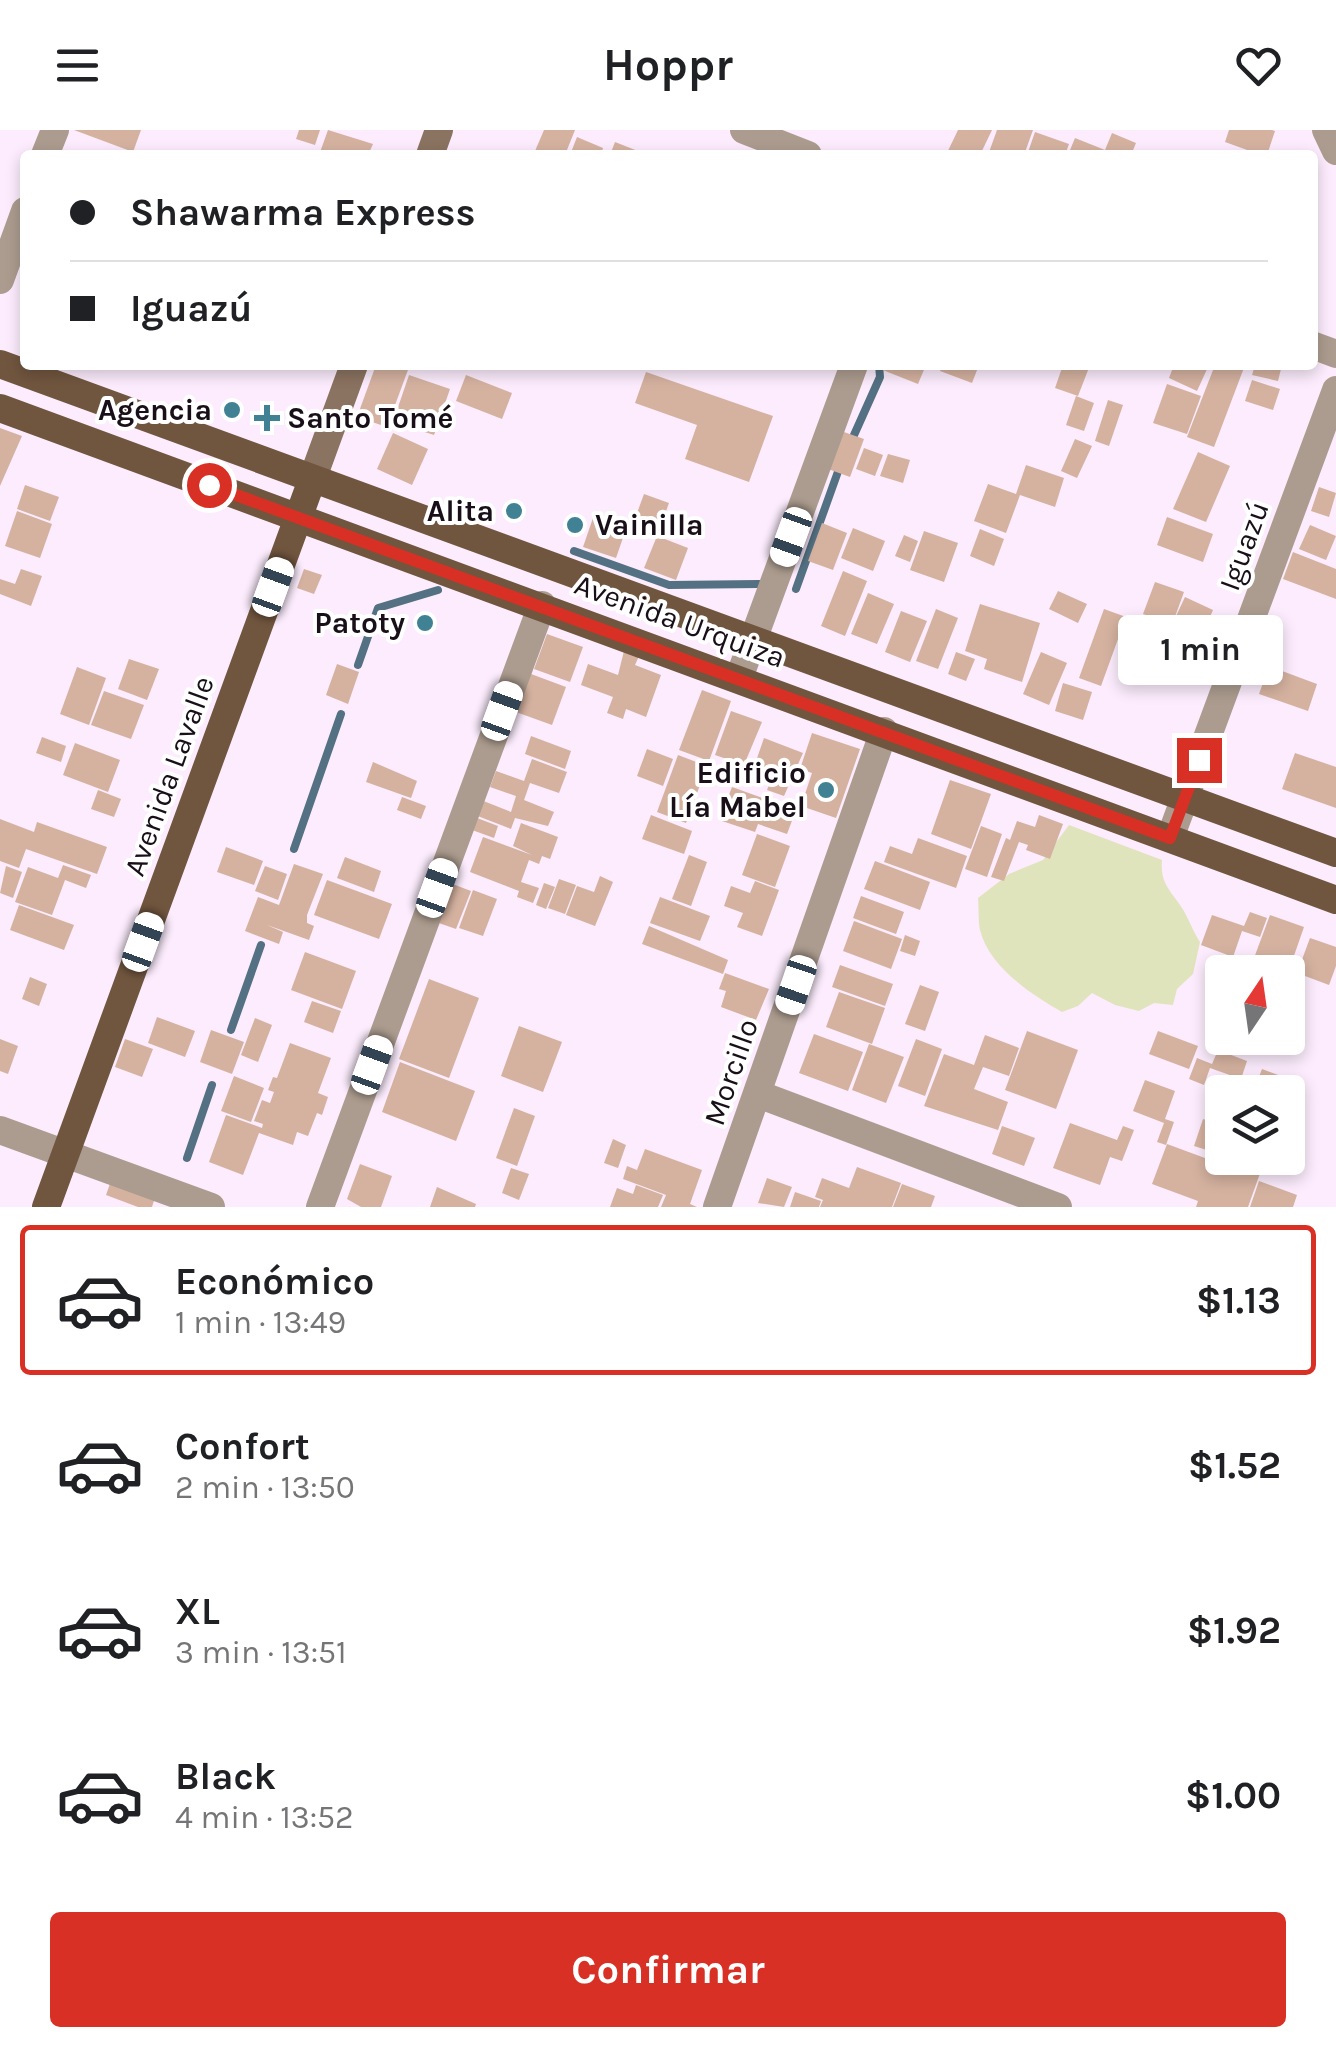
<!DOCTYPE html>
<html lang="es">
<meta charset="utf-8">
<style>
:root{--surface:#fff;--page:#f6f6f6;--text:#202124;--muted:#757577;--line:#e0e0e0;--accent:#d93025}
body{margin:0;font-family:Karla,sans-serif;background:var(--page);color:var(--text);height:100vh;display:flex;flex-direction:column;font-size:38px;white-space:nowrap}
*{box-sizing:border-box;margin:0}
p{font-size:32px;color:var(--muted)}
.icon{flex:none;width:55px;height:55px;fill:none;stroke:currentColor;stroke-width:2;stroke-linecap:round;stroke-linejoin:round}
.map{position:relative;height:1077px;overflow:hidden}
.details{display:flex;flex-direction:column;background:var(--surface);flex:1}
.details>*{flex:none}
.hud{position:absolute;left:20px;top:20px;width:1298px;height:220px;border-radius:10px;box-shadow:0 5px 15px #0003;display:grid;align-content:center;height:220px;padding:0 50px;background:var(--surface)}
.needle{width:65px;rotate:13deg}
.fabs{position:absolute;left:1205px;top:825px;display:grid;gap:20px}
.fabs a{display:grid;place-items:center;width:100px;height:100px;border-radius:10px;background:var(--surface);box-shadow:0 5px 15px #0003;font-size:50px}
.end{position:absolute;width:45px;height:45px;margin:-22px;border:12px solid #d93025;background:#fff;box-shadow:0 0 0 5px #fff}
.from{border-radius:50%}
.bubble{position:absolute;height:70px;border-radius:10px;background:var(--surface);box-shadow:0 5px 15px #0003;font-size:32px;font-weight:700;line-height:70px;text-align:center}
.car{position:absolute;width:30px;height:60px;margin:-30px -15px;border-radius:12px;box-shadow:0 0 8px 2px #0007;background:linear-gradient(#fff 24%,#345 0 40%,#fff 0 76%,#345 0 86%,#fff 0)}
.hud b{display:flex;align-items:center;gap:35px;height:95px;font-size:38px}
.hud b+b{border-top:2px solid var(--line)}
.hud i{width:25px;height:25px;background:var(--text)}
ul{padding:18px 0 0;list-style:none}
li{display:flex;align-items:center;gap:30px;height:150px;margin:0 20px 15px;padding:0 30px;border:5px solid transparent;border-radius:10px}
li div{flex:1}
li b{display:block;font-size:38px}
li em{font-style:normal;font-weight:700}
li.selected{border-color:var(--accent)}
li>.icon{width:90px;height:90px;stroke-width:1.5}
.primary-button{display:flex;gap:20px;margin-top:auto;padding:20px 50px}
.primary-button a{flex:1;height:115px;border-radius:10px;background:var(--accent);color:#fff;font-size:40px;font-weight:700;line-height:115px;text-align:center}
header{display:flex;justify-content:space-between;align-items:center;height:130px;padding:0 50px;background:var(--surface);font-size:45px;font-weight:700}
.map>svg:first-child{display:block}
.green{fill:#e0e4bc}
.lines{fill:none;stroke-linecap:round;stroke-linejoin:round}
.stream{stroke:#547183;stroke-width:8}
.building{fill:#d5b2a0}
.minor{stroke:#ac9c8f;stroke-width:28}
.secondary{stroke:#8a7360;stroke-width:28}
.primary{stroke:#71563f;stroke-width:28}
.route{stroke:#d93025;stroke-width:12}
.poi-dot{fill:#408193;stroke:#fff;stroke-width:4}
.labels{text-anchor:middle;dominant-baseline:central;stroke-width:8;stroke-linejoin:round;paint-order:stroke}
.poi-label{font-size:30px;font-weight:bold;fill:#180f19;stroke:#fff;text-anchor:end}
.street-label{font-size:30px;fill:#180f19;stroke:#fff}
</style>
<header><svg class="icon" aria-label="menu" viewBox="0 0 24 24"><path d="M4 6h16M4 12h16M4 18h16"/></svg>Hoppr<svg class="icon" aria-label="heart" viewBox="0 0 24 24"><path d="M12 20l-8-8c-3-5 5-10 8-4 3-6 11-1 8 4z"/></svg></header>
<div class="map">
<svg width="1336" height="1077" viewBox="0 0 1336 1077">
<rect width="100%" height="100%" fill="#fcecfd"/>
<path class="green" d="M1069,695L1162,730C1160,752 1169,759 1180,775C1188,786 1192,800 1200,812L1193,844L1177,859L1173,875L1154,873L1139,881L1115,875L1092,863L1078,876L1062,882C1031,864 989,837 980,800C978,790 979,778 978,768L1009,744L1043,730Z"/>
<g class="lines">
<g class="stream">
<polyline points="850,314 880,247 879,235"/>
<polyline points="574,421 669,455 759,454"/>
<polyline points="796,459 840,336"/>
<polyline points="358,535 378,478 438,460"/>
<polyline points="294,719 341,584"/>
<polyline points="231,900 261,815"/>
<polyline points="187,1028 212,955"/>
</g>
</g>
<g class="building">
<polygon points="74,0 141,0 133,22"/>
<polygon points="299,0 320,0 315,15 296,9"/>
<polygon points="328,0 373,14 368,25 319,25"/>
<polygon points="544,0 575,0 565,25 544,25 535,21"/>
<polygon points="958,0 992,0 980,25 946,25"/>
<polygon points="997,0 1033,0 1024,25 988,25"/>
<polygon points="1229,0 1272,0 1275,1 1267,25 1261,25 1225,12"/>
<polygon points="1035,2 1069,14 1065,25 1027,25"/>
<polygon points="1112,3 1136,13 1131,25 1068,25 1075,8 1105,20"/>
<polygon points="577,7 603,18 601,25 570,25"/>
<polygon points="615,12 648,25 610,25"/>
<polygon points="376,235 409,237 387,297 357,287"/>
<polygon points="870,235 926,235 918,254"/>
<polygon points="942,235 979,235 972,253 940,241"/>
<polygon points="1063,235 1090,235 1078,266 1055,258"/>
<polygon points="1174,235 1208,237 1197,261 1169,248"/>
<polygon points="1215,235 1245,235 1214,317 1187,307"/>
<polygon points="1255,235 1282,235 1278,251 1252,245"/>
<polygon points="646,242 773,286 749,352 685,329 697,295 635,273"/>
<polygon points="409,245 450,259 434,305 393,292"/>
<polygon points="466,245 512,263 502,289 456,271"/>
<polygon points="1252,250 1280,259 1273,280 1245,271"/>
<polygon points="1167,254 1201,266 1187,304 1153,293"/>
<polygon points="1076,266 1094,273 1084,301 1066,295"/>
<polygon points="1108,270 1123,275 1109,316 1095,311"/>
<polygon points="0,298 22,306 0,356"/>
<polygon points="841,301 864,309 850,347 828,339"/>
<polygon points="393,303 428,319 412,355 377,339"/>
<polygon points="1075,309 1092,316 1077,348 1061,341"/>
<polygon points="864,318 883,325 875,346 856,339"/>
<polygon points="1198,322 1230,336 1206,392 1173,379"/>
<polygon points="888,324 910,330 903,353 880,346"/>
<polygon points="1026,335 1064,348 1055,377 1020,365 1006,403 974,391 988,354 1016,364"/>
<polygon points="25,355 59,367 50,391 17,379"/>
<polygon points="1319,357 1336,363 1329,387 1311,381"/>
<polygon points="644,364 669,373 658,403 633,394"/>
<polygon points="17,381 52,394 40,428 5,416"/>
<polygon points="594,385 627,396 616,428 583,417"/>
<polygon points="1167,387 1213,404 1203,432 1157,415"/>
<polygon points="822,393 847,403 833,440 808,431"/>
<polygon points="1310,395 1336,406 1326,430 1299,419"/>
<polygon points="853,398 885,411 873,441 841,428"/>
<polygon points="980,399 1004,409 994,436 970,426"/>
<polygon points="924,401 958,413 944,452 910,440"/>
<polygon points="904,405 918,411 910,432 895,426"/>
<polygon points="657,406 688,418 676,450 644,438"/>
<polygon points="1293,422 1336,439 1336,469 1283,449"/>
<polygon points="21,439 42,446 31,476 0,464 0,449 15,454"/>
<polygon points="304,439 322,445 314,464 297,458"/>
<polygon points="843,441 867,451 845,506 821,496"/>
<polygon points="1155,452 1184,462 1172,495 1143,484"/>
<polygon points="1058,461 1087,474 1078,493 1049,479"/>
<polygon points="868,463 894,474 877,514 851,504"/>
<polygon points="1185,467 1213,480 1198,514 1169,501"/>
<polygon points="980,474 1040,493 1022,552 984,539 987,529 965,521"/>
<polygon points="936,479 958,488 938,539 916,531"/>
<polygon points="1104,479 1126,487 1101,556 1079,548"/>
<polygon points="901,481 927,491 910,532 885,522"/>
<polygon points="547,504 583,517 570,552 534,539"/>
<polygon points="624,521 639,526 635,535 661,545 646,587 626,579 623,589 607,583 613,567 581,555 588,534 618,545"/>
<polygon points="956,522 975,529 966,551 948,544"/>
<polygon points="1041,522 1067,533 1049,575 1023,564"/>
<polygon points="129,529 159,539 147,570 118,559"/>
<polygon points="337,534 359,542 348,574 326,565"/>
<polygon points="1269,536 1317,554 1308,581 1259,564"/>
<polygon points="77,537 106,548 89,595 60,584"/>
<polygon points="531,544 566,557 552,595 516,582"/>
<polygon points="1063,553 1092,562 1083,590 1055,581"/>
<polygon points="702,560 731,571 709,631 679,620"/>
<polygon points="104,561 144,575 131,609 91,595"/>
<polygon points="731,581 762,592 744,635 715,625"/>
<polygon points="812,603 860,619 836,688 801,676 812,643 800,639"/>
<polygon points="531,606 571,621 565,639 525,624"/>
<polygon points="42,607 66,616 61,632 36,623"/>
<polygon points="764,608 803,623 784,666 767,660 774,640 755,634"/>
<polygon points="75,613 120,630 108,662 63,645"/>
<polygon points="647,619 673,629 663,656 637,646"/>
<polygon points="1295,623 1336,637 1336,678 1282,659"/>
<polygon points="678,625 707,636 686,693 657,682"/>
<polygon points="532,629 567,642 559,663 530,653 524,670 554,682 548,696 515,688 511,699 475,685 481,670 511,682 516,666 490,657 496,641 524,651"/>
<polygon points="373,632 417,651 411,668 366,652"/>
<polygon points="950,650 991,664 971,719 931,704"/>
<polygon points="732,657 796,680 787,704 758,694 755,702 719,690"/>
<polygon points="98,660 121,669 114,687 91,679"/>
<polygon points="402,667 426,676 421,689 397,680"/>
<polygon points="651,685 692,701 684,724 642,709"/>
<polygon points="1039,685 1063,694 1050,729 1026,720 1028,715 1019,712 1004,751 991,747 1006,708 1010,710 1017,691 1035,697"/>
<polygon points="477,688 498,696 494,708 472,700"/>
<polygon points="0,689 34,702 37,692 107,717 97,744 26,719 19,738 0,731"/>
<polygon points="521,693 558,707 550,729 542,726 539,734 529,730 521,752 539,758 533,773 517,767 519,761 470,742 483,707 532,725 513,716"/>
<polygon points="981,696 1002,704 987,747 965,739"/>
<polygon points="757,704 790,716 775,757 742,745"/>
<polygon points="918,708 967,726 956,758 884,732 890,716 912,724"/>
<polygon points="226,717 263,731 254,755 217,742"/>
<polygon points="689,725 707,732 691,776 672,769"/>
<polygon points="345,727 381,741 374,762 337,748"/>
<polygon points="875,731 930,752 920,780 864,759"/>
<polygon points="294,734 323,744 307,785 307,793 314,796 309,810 267,795 283,802 279,814 245,801 258,767 279,775"/>
<polygon points="63,735 91,745 86,758 65,750 52,785 15,772 28,737 58,748"/>
<polygon points="6,736 22,742 13,768 0,763"/>
<polygon points="265,736 287,744 278,770 255,761"/>
<polygon points="600,746 613,752 595,796 566,785 577,756 594,762"/>
<polygon points="559,749 576,755 565,784 548,778"/>
<polygon points="327,750 392,774 379,809 314,785"/>
<polygon points="755,751 779,760 762,806 737,797 743,783 724,776 731,756 750,763"/>
<polygon points="450,753 471,761 456,799 436,792"/>
<polygon points="544,753 555,757 546,779 536,775"/>
<polygon points="473,760 497,769 483,806 459,798"/>
<polygon points="861,766 904,782 896,804 853,788"/>
<polygon points="660,767 710,786 700,811 650,793"/>
<polygon points="19,775 74,795 64,820 10,800"/>
<polygon points="1250,782 1267,788 1260,807 1242,801 1233,827 1201,815 1212,785 1244,796"/>
<polygon points="1270,785 1304,797 1289,840 1254,828"/>
<polygon points="854,791 902,809 891,839 843,821"/>
<polygon points="649,796 728,830 723,844 642,814"/>
<polygon points="905,805 920,811 915,826 900,821"/>
<polygon points="1310,808 1336,817 1336,836 1329,855 1297,843"/>
<polygon points="305,822 356,841 342,879 291,860"/>
<polygon points="840,835 893,854 885,876 832,857"/>
<polygon points="725,843 769,859 756,890 721,877 726,861 719,859"/>
<polygon points="30,847 47,854 39,876 22,869"/>
<polygon points="429,849 479,868 449,948 399,929"/>
<polygon points="920,855 939,862 925,901 905,894"/>
<polygon points="839,862 885,878 872,914 826,897"/>
<polygon points="312,871 341,881 333,903 304,892"/>
<polygon points="157,887 195,901 185,927 148,913"/>
<polygon points="255,888 272,895 258,932 241,925"/>
<polygon points="519,896 562,912 543,962 501,946"/>
<polygon points="211,900 244,912 232,944 200,932"/>
<polygon points="1027,901 1078,920 1056,979 1005,960"/>
<polygon points="1158,901 1198,916 1189,939 1149,924"/>
<polygon points="814,904 863,922 848,961 799,943"/>
<polygon points="985,905 1019,918 1009,946 983,937 974,959 1008,972 998,1000 924,976 944,924 974,935"/>
<polygon points="0,909 18,916 8,944 0,941"/>
<polygon points="125,909 153,919 142,947 115,937"/>
<polygon points="916,909 942,919 925,966 898,956"/>
<polygon points="290,913 331,928 318,963 328,967 322,985 317,983 308,1006 297,1002 293,1015 259,1003 243,1045 209,1032 226,985 262,998 263,994 254,991 262,970 270,973 274,962 268,960 273,947 277,948"/>
<polygon points="869,914 904,927 886,973 852,960"/>
<polygon points="1218,920 1247,931 1241,949 1210,938 1204,955 1189,949 1197,928 1212,934"/>
<polygon points="400,932 475,961 456,1011 382,982"/>
<polygon points="1262,939 1292,950 1287,962 1253,962"/>
<polygon points="234,946 264,958 251,992 221,981"/>
<polygon points="1145,950 1175,961 1165,989 1174,992 1166,1015 1157,1012 1164,993 1133,981"/>
<polygon points="514,978 535,986 517,1036 496,1028"/>
<polygon points="1203,989 1222,995 1213,1022 1194,1016"/>
<polygon points="1070,993 1117,1010 1123,996 1134,1000 1122,1031 1110,1027 1100,1055 1053,1038"/>
<polygon points="1002,996 1035,1008 1024,1036 992,1024"/>
<polygon points="613,1009 626,1015 618,1038 604,1033"/>
<polygon points="1167,1014 1213,1031 1217,1018 1222,1020 1222,1028 1243,1028 1263,1035 1248,1077 1196,1077 1198,1071 1152,1054"/>
<polygon points="645,1019 702,1040 690,1074 697,1077 661,1077 666,1065 623,1049 627,1036 637,1040"/>
<polygon points="360,1034 392,1046 381,1077 361,1077 347,1069"/>
<polygon points="857,1037 901,1053 892,1077 820,1077 823,1070 815,1067 822,1048 849,1058"/>
<polygon points="511,1038 529,1044 519,1070 502,1063"/>
<polygon points="112,1048 156,1064 152,1077 138,1077 106,1065"/>
<polygon points="767,1048 792,1057 784,1077 758,1073"/>
<polygon points="1259,1051 1297,1065 1293,1077 1250,1077"/>
<polygon points="902,1054 935,1066 931,1077 893,1077"/>
<polygon points="636,1055 663,1065 658,1077 610,1077 617,1058 633,1064"/>
<polygon points="437,1057 476,1074 475,1077 430,1077"/>
<polygon points="795,1062 821,1071 819,1077 790,1077"/>
</g>
<g class="lines">
<g class="minor">
<polyline points="744,0 808,25"/>
<polyline points="1326,0 1336,21"/>
<polyline points="45,25 55,0"/>
<polyline points="0,150 25,81"/>
<polyline points="1312,215 1336,224"/>
<polyline points="739,548 854,235"/>
<polyline points="1170,708 1336,260"/>
<polyline points="758,964 1058,1077"/>
<polyline points="0,1000 211,1077"/>
<polyline points="320,1077 542,475"/>
<polyline points="717,1077 884,601"/>
</g>
<g class="secondary">
<polyline points="430,25 439,0"/>
<polyline points="312,350 354,235"/>
</g>
<g class="primary">
<polyline points="0,234 1336,723"/>
<polyline points="0,278 1336,770"/>
<polyline points="46,1077 312,350"/>
</g>
</g>
<g class="lines">
<polyline class="route" points="209,355 1170,708 1199,630"/>
</g>
<g class="poi-dot">
<circle cx="232" cy="280" r="10"/>
<path d="M262 273h10v10h10v10h-10v10h-10v-10h-10v-10h10z"/>
<circle cx="514" cy="381" r="10"/>
<circle cx="575" cy="395" r="10"/>
<circle cx="425" cy="493" r="10"/>
<circle cx="826" cy="660" r="10"/>
</g>
<g class="labels">
<g class="poi-label">
<text x="212" y="280">Agencia</text>
<text x="287" y="288" text-anchor="start">Santo Tomé</text>
<text x="494" y="381">Alita</text>
<text x="595" y="395" text-anchor="start">Vainilla</text>
<text x="405" y="493">Patoty</text>
<text x="806" y="643">Edificio<tspan x="806" dy="34">Lía Mabel</tspan></text>
</g>
<g class="street-label">
<text transform="translate(1244 416) rotate(-70)">Iguazú</text>
<text transform="translate(680 491) rotate(20)">Avenida Urquiza</text>
<text transform="translate(169 646) rotate(-70)">Avenida Lavalle</text>
<text transform="translate(731 942) rotate(-71)">Morcillo</text>
</g>
</g>
</svg>
<div class="fabs">
<a><svg class="needle" viewBox="-14 -14 28 28"><path d="M0-13l5 13h-10z" fill="#e53935"/><path d="M0 13l5-13h-10z" fill="#757577"/></svg></a>
<a><svg class="icon" aria-label="layers" viewBox="0 0 24 24"><path d="M12 4l9 5-9 5-9-5zM3 14l9 5 9-5"/></svg></a>
</div>
<i class="end from" style="left:209px;top:355px"></i>
<i class="end" style="left:1199px;top:630px"></i>
<div class="bubble" style="left:1118px;top:485px;width:165px">1 min</div>
<i class="car" style="left:791px;top:407px;rotate:200deg"></i>
<i class="car" style="left:273px;top:457px;rotate:20deg"></i>
<i class="car" style="left:502px;top:581px;rotate:20deg"></i>
<i class="car" style="left:437px;top:758px;rotate:20deg"></i>
<i class="car" style="left:143px;top:812px;rotate:20deg"></i>
<i class="car" style="left:796px;top:855px;rotate:199deg"></i>
<i class="car" style="left:372px;top:935px;rotate:20deg"></i>
<div class="hud">
<b><i class="from"></i>Shawarma Express</b>
<b><i></i>Iguazú</b>
</div>
</div>
<section class="details">
<ul>
<li class="selected"><svg class="icon" aria-label="car" viewBox="0 0 24 24"><path d="M5 17H2v-5l4-1 3-4h7l3 4 3 1v5h-3M9 17h6M6 11h13"/><circle cx="7" cy="17" r="2"/><circle cx="17" cy="17" r="2"/></svg><div><b>Económico</b><p>1 min · 13:49</p></div><em>$1.13</em></li>
<li><svg class="icon" aria-label="car" viewBox="0 0 24 24"><path d="M5 17H2v-5l4-1 3-4h7l3 4 3 1v5h-3M9 17h6M6 11h13"/><circle cx="7" cy="17" r="2"/><circle cx="17" cy="17" r="2"/></svg><div><b>Confort</b><p>2 min · 13:50</p></div><em>$1.52</em></li>
<li><svg class="icon" aria-label="car" viewBox="0 0 24 24"><path d="M5 17H2v-5l4-1 3-4h7l3 4 3 1v5h-3M9 17h6M6 11h13"/><circle cx="7" cy="17" r="2"/><circle cx="17" cy="17" r="2"/></svg><div><b>XL</b><p>3 min · 13:51</p></div><em>$1.92</em></li>
<li><svg class="icon" aria-label="car" viewBox="0 0 24 24"><path d="M5 17H2v-5l4-1 3-4h7l3 4 3 1v5h-3M9 17h6M6 11h13"/><circle cx="7" cy="17" r="2"/><circle cx="17" cy="17" r="2"/></svg><div><b>Black</b><p>4 min · 13:52</p></div><em>$1.00</em></li>
</ul>
<div class="primary-button"><a>Confirmar</a></div>
</section>
